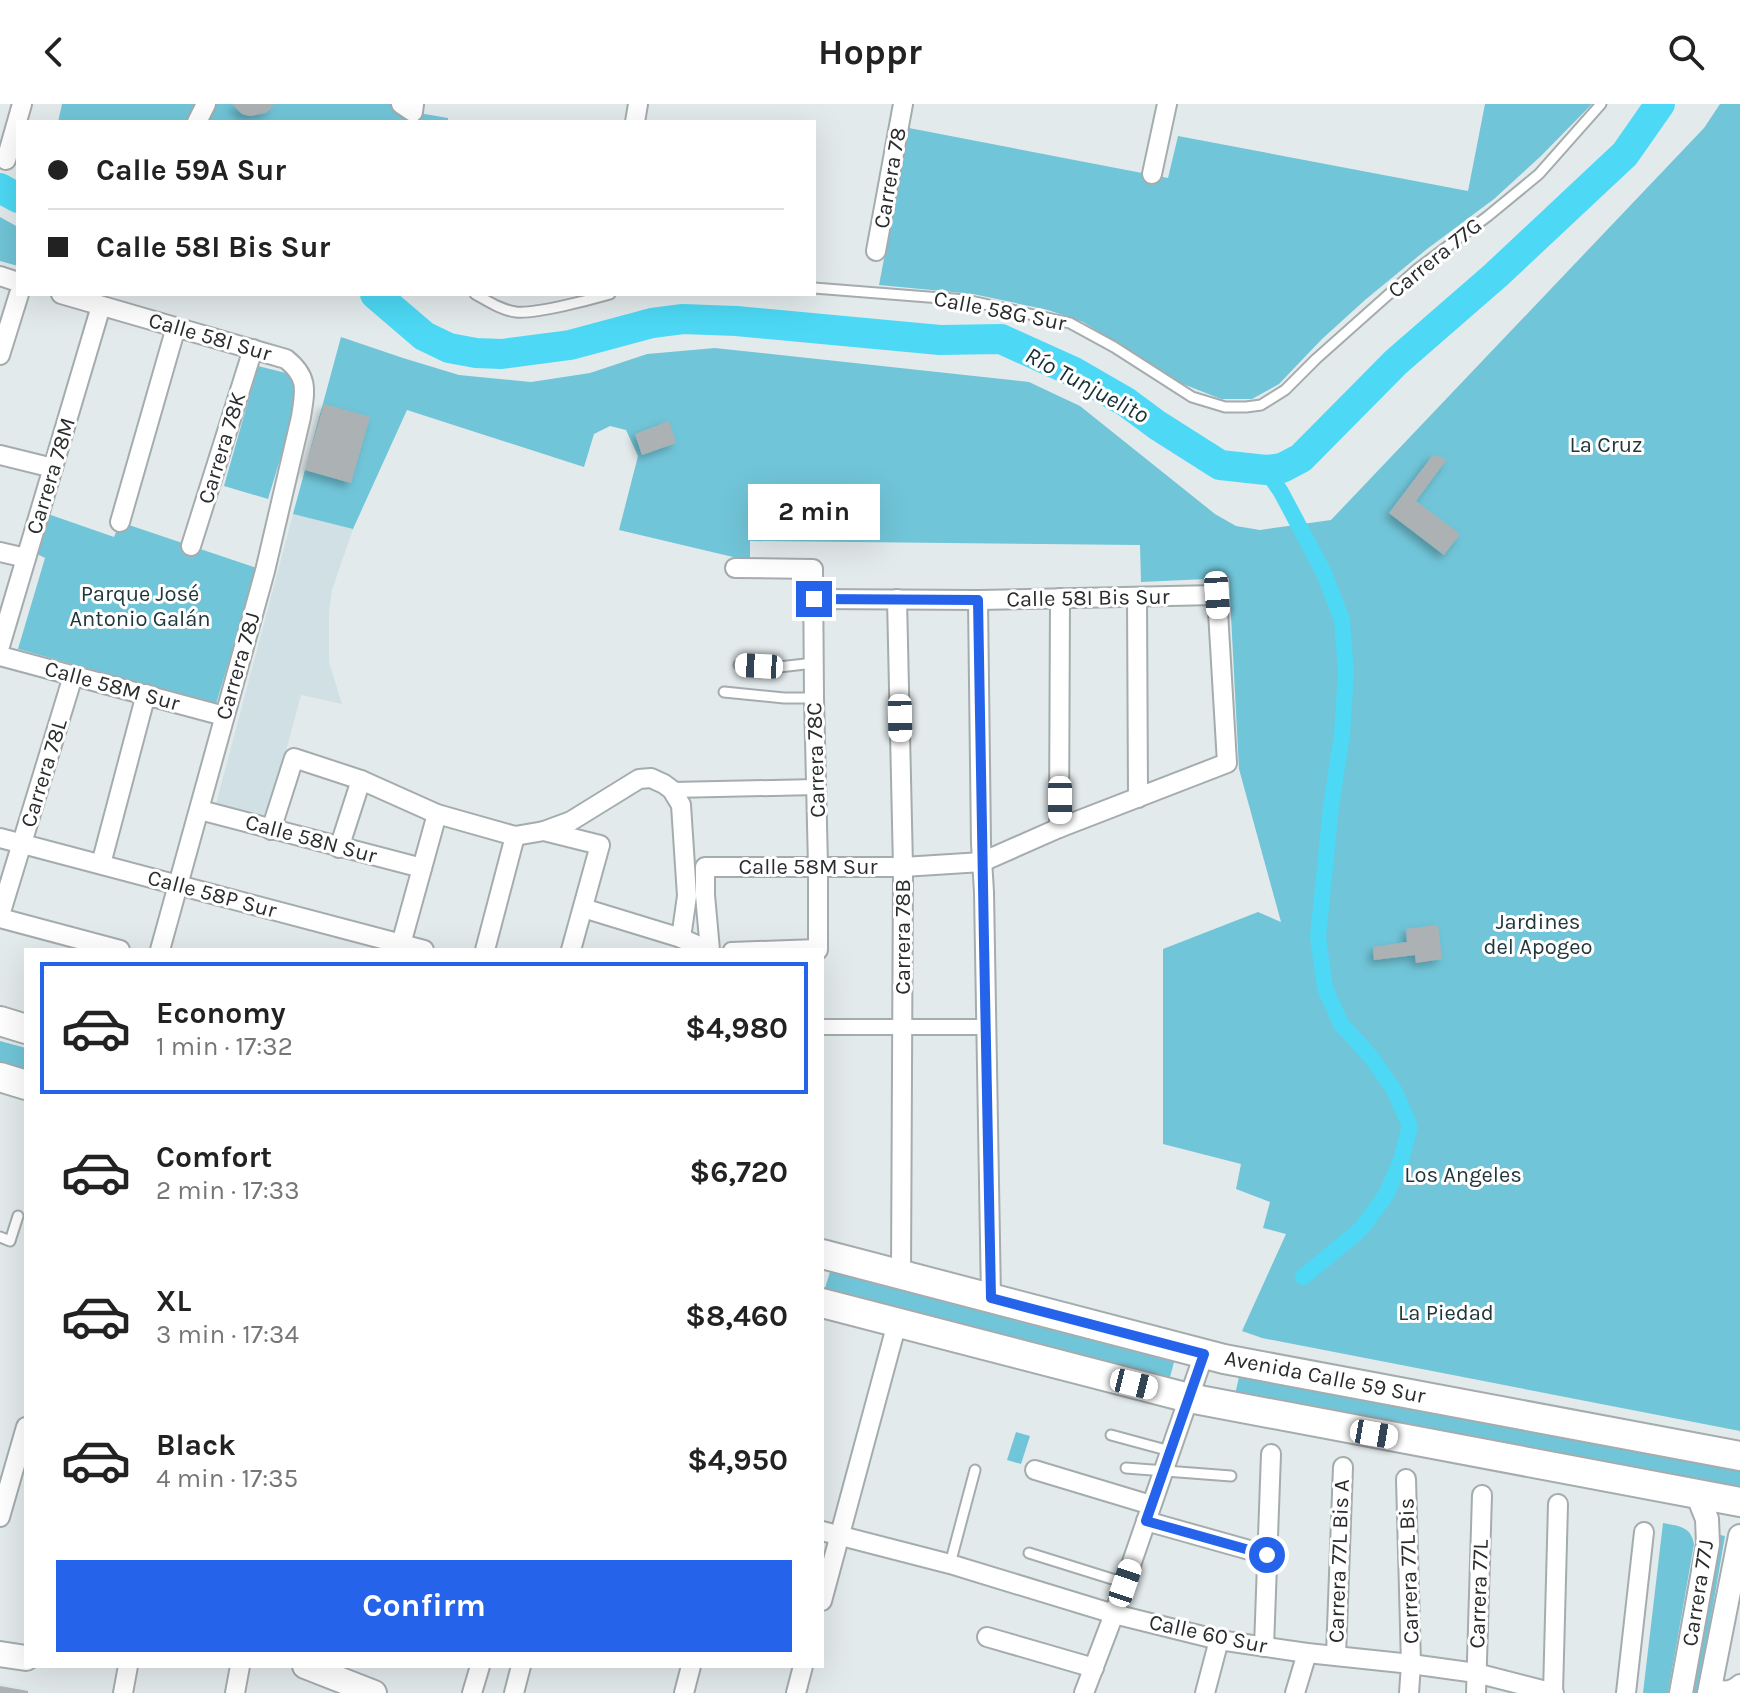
<!DOCTYPE html>
<meta charset="utf-8">
<style>
:root{--surface:#fff;--page:#f6f6f6;--text:#222;--muted:#767676;--line:#e0e0e0;--accent:#2563eb}
body{margin:0;font-family:Karla,sans-serif;background:var(--page);color:var(--text);height:100vh;display:flex;flex-direction:column;font-size:30px;white-space:nowrap}
*{box-sizing:border-box;margin:0}
p{font-size:26px;color:var(--muted)}
.icon{flex:none;width:44px;height:44px;fill:none;stroke:currentColor;stroke-width:2;stroke-linecap:round;stroke-linejoin:round}
.map{position:relative;flex:1;overflow:hidden}
.panel{position:absolute;left:24px;top:844px;width:800px;height:720px;display:flex;flex-direction:column;background:var(--surface);border-radius:0px;box-shadow:0 8px 32px #0002}
.panel>*{flex:none}
.hud{position:absolute;left:16px;top:16px;width:800px;height:176px;border-radius:0px;box-shadow:0 8px 32px #0002;display:grid;align-content:center;height:176px;padding:0 32px;background:var(--surface)}
.end{position:absolute;width:36px;height:36px;margin:-18px;border:10px solid #2563eb;background:#fff;box-shadow:0 0 0 4px #fff}
.from{border-radius:50%}
.bubble{position:absolute;height:56px;border-radius:0px;background:var(--surface);box-shadow:0 8px 32px #0002;font-size:26px;font-weight:700;line-height:56px;text-align:center}
.car{position:absolute;width:24px;height:48px;margin:-24px -12px;border-radius:10px;box-shadow:0 0 6px 2px #0007;background:linear-gradient(#fff 24%,#345 0 40%,#fff 0 76%,#345 0 86%,#fff 0)}
.hud b{display:flex;align-items:center;gap:28px;height:76px;font-size:30px}
.hud b+b{border-top:2px solid var(--line)}
.hud i{width:20px;height:20px;background:var(--text)}
ul{padding:14px 0 0;list-style:none}
li{display:flex;align-items:center;gap:24px;height:132px;margin:0 16px 12px;padding:0 16px;border:4px solid transparent;border-radius:0px}
li div{flex:1}
li b{display:block;font-size:30px}
li em{font-style:normal;font-weight:700}
li.active{border-color:var(--accent)}
li>.icon{width:72px;height:72px;stroke-width:1.5}
.button{display:flex;gap:16px;margin-top:auto;padding:16px 32px}
.button a{flex:1;height:92px;border-radius:0px;background:var(--accent);color:#fff;font-size:32px;font-weight:700;line-height:92px;text-align:center}
header{display:flex;justify-content:space-between;align-items:center;height:104px;padding:0 32px;background:var(--surface);font-size:36px;font-weight:700}
.map>svg:first-child{display:block}
.built{fill:#d0e0e4}
.green{fill:#71c5d8}
.lines{fill:none;stroke-linecap:round;stroke-linejoin:round}
.canal{stroke:#4dd9f5;stroke-width:16}
.river{stroke:#4dd9f5;stroke-width:30}
.building{fill:#acb2b4;filter:url(#shadow)}
.service-casing{stroke:#a5acae;stroke-width:13}
.pedestrian-casing{stroke:#a5acae;stroke-width:18}
.minor-casing{stroke:#a5acae;stroke-width:22}
.tertiary-casing{stroke:#a5acae;stroke-width:26}
.secondary-casing{stroke:#a5acae;stroke-width:28}
.primary-casing{stroke:#a5acae;stroke-width:32}
.service{stroke:#fff;stroke-width:9}
.pedestrian{stroke:#fff;stroke-width:14}
.minor{stroke:#fff;stroke-width:18}
.tertiary{stroke:#fff;stroke-width:22}
.secondary{stroke:#fff;stroke-width:24}
.primary{stroke:#fff;stroke-width:28}
.route{stroke:#2563eb;stroke-width:10}
.labels{text-anchor:middle;dominant-baseline:central;stroke-width:6;stroke-linejoin:round;paint-order:stroke}
.street-label{font-size:22px;fill:#2a2c2d;stroke:#fff}
.park-label{font-size:22px;fill:#20373d;stroke:#fff}
.water-label{font-size:24px;font-style:italic;fill:#183035;stroke:#fff}
</style>
<header><svg class="icon" aria-label="back" viewBox="0 0 24 24"><path d="M15 5l-7 7 7 7"/></svg>Hoppr<svg class="icon" aria-label="search" viewBox="0 0 24 24"><circle cx="10" cy="10" r="6"/><path d="M15 15l6 6"/></svg></header>
<div class="map">
<svg width="1740" height="1589" viewBox="0 0 1740 1589">
<defs>
<filter id="shadow"><feDropShadow dx="-4.5" dy="4.5" stdDeviation="4" flood-color="#0004"/></filter>
</defs>
<rect width="100%" height="100%" fill="#e3eaec"/>
<polygon class="built" points="293,410 353,425 332,486 329,508 329,558 342,600 301,591 268,714 216,700"/>
<g class="green">
<polygon points="62,0 401,0 413,8 448,14 448,18 58,18"/>
<polygon points="1485,0 1592,0 1541,52 1494,95 1427,145 1365,196 1322,235 1279,280 1252,295 1221,295 1183,280 1083,218 1048,206 973,190 879,181 909,24 1168,74 1178,32 1468,87"/>
<polygon points="1720,0 1740,0 1740,1327 1262,1234 1242,1227 1286,1130 1263,1124 1270,1098 1236,1085 1241,1060 1163,1040 1163,845 1258,808 1281,818 1239,665 1229,474 1141,478 1140,441 750,437 750,457 619,426 638,352 626,326 610,322 594,330 584,363 407,306 353,425 293,410 341,233 403,254 459,271 531,278 590,269 647,250 715,244 1029,278 1080,302 1215,410 1236,422 1260,426 1331,416 1704,24"/>
<polygon points="0,113 18,123 18,162 0,157"/>
<polygon points="258,262 290,270 296,274 299,293 268,395 224,382"/>
<polygon points="48,410 114,433 120,418 257,464 216,600 18,545 45,454 37,450"/>
<polygon points="0,937 26,944 26,968 0,961"/>
<polygon points="830,1168 1174,1258 1169,1277 823,1190"/>
<polygon points="1239,1273 1740,1366 1740,1384 1234,1295"/>
<polygon points="1016,1328 1030,1332 1021,1360 1007,1356"/>
<path d="M1663,1419C1678,1422 1691,1422 1694,1440L1668,1589H1643Z"/>
<polygon points="1720,1431 1725,1432 1698,1589 1693,1589"/>
</g>
<g class="lines">
<polyline class="canal" points="1266,366 1281,388 1324,469 1342,516 1346,568 1342,630 1331,703 1318,833 1325,884 1341,920 1371,953 1394,986 1410,1022 1401,1056 1386,1091 1360,1126 1303,1173"/>
<g class="river">
<polyline points="0,84 18,94"/>
<polyline points="375,190 424,232 449,244 476,249 502,250 570,241 652,219 683,215 736,217 940,236 1001,235 1074,268 1126,298 1157,321 1220,361 1266,366 1282,364 1301,354 1396,258 1496,171 1625,50 1660,0"/>
</g>
</g>
<g class="building">
<polygon points="232,0 275,0 266,9 250,12 242,10"/>
<polygon points="324,300 370,313 351,379 305,366"/>
<polygon points="669,317 676,339 642,351 635,330"/>
<polygon points="1433,351 1447,355 1416,397 1460,430 1444,451 1389,409"/>
<polygon points="1438,821 1442,855 1416,859 1415,851 1374,856 1373,843 1407,838 1406,825"/>
<polygon points="0,1582 28,1587 28,1589 0,1589"/>
</g>
<g class="lines">
<g class="service-casing">
<g id="service">
<polyline points="814,184 966,196 1070,219 1114,243 1192,293 1225,303 1246,303 1261,301 1285,286 1316,255 1416,166 1488,112 1539,70 1601,0"/>
<path d="M475,190C488,197 501,206 516,208C536,210 589,196 610,190"/>
<polyline points="739,561 779,563 814,559"/>
<polyline points="724,588 784,594 814,594"/>
<polyline points="0,1133 10,1137 18,1112"/>
<polyline points="1111,1331 1170,1347"/>
<polyline points="1126,1364 1231,1372"/>
<polyline points="1029,1449 1125,1479"/>
<polyline points="950,1460 975,1366"/>
</g>
</g>
<g class="pedestrian-casing">
<g id="pedestrian">
<polyline points="672,686 817,683"/>
<polyline points="731,846 818,843"/>
<polyline points="822,923 986,923"/>
</g>
</g>
<g class="minor-casing">
<g id="minor">
<polyline points="401,0 413,8 414,0"/>
<polyline points="197,18 206,0"/>
<polyline points="635,18 638,0"/>
<polyline points="6,56 22,0"/>
<polyline points="1152,70 1167,0"/>
<polyline points="876,147 903,0"/>
<polyline points="0,172 18,178"/>
<path d="M61,190L286,255C309,273 305,287 301,313L265,467L160,846"/>
<polyline points="0,251 19,190"/>
<polyline points="0,351 53,364"/>
<polyline points="120,418 176,223"/>
<polyline points="191,442 253,245"/>
<polyline points="0,448 26,454"/>
<polyline points="735,464 813,465 814,594 818,762 818,846"/>
<polyline points="1137,493 1138,694"/>
<polyline points="897,495 903,763 901,1171"/>
<polyline points="978,496 981,740 984,788 991,1194"/>
<polyline points="0,542 101,202"/>
<polyline points="0,552 224,612"/>
<polyline points="200,706 422,764"/>
<polyline points="1059,724 1060,494"/>
<polyline points="271,726 294,654 361,676 437,710 515,732 544,727 600,741 571,846"/>
<polyline points="544,727 571,717 639,675 651,674 664,680 672,686 681,701 687,792 681,834"/>
<polyline points="0,734 424,846"/>
<polyline points="339,744 361,676"/>
<polyline points="101,760 146,590"/>
<polyline points="583,804 681,834 708,846"/>
<polyline points="0,811 73,572"/>
<polyline points="0,814 120,846"/>
<polyline points="401,840 437,710"/>
<polyline points="485,846 515,732"/>
<polyline points="710,846 705,791 705,763 903,763 982,758 1059,724 1227,659 1217,491 978,496 814,495"/>
<polyline points="1035,1366 1151,1401"/>
<polyline points="1406,1375 1411,1560 1409,1589"/>
<polyline points="0,1413 26,1323"/>
<polyline points="1146,1417 1267,1451"/>
<polyline points="822,1427 950,1460 1114,1510 1219,1536 1307,1549 1411,1560 1476,1569 1554,1589"/>
<polyline points="822,1497 897,1219"/>
<polyline points="987,1533 1094,1564"/>
<polyline points="1264,1543 1271,1350"/>
<polyline points="1336,1551 1343,1363"/>
<path d="M1710,1583C1723,1587 1730,1589 1740,1580"/>
<polyline points="123,1589 128,1562"/>
<polyline points="235,1589 240,1562"/>
<polyline points="472,1589 480,1562"/>
<polyline points="514,1589 521,1562"/>
<polyline points="684,1589 691,1562"/>
<polyline points="796,1589 803,1562"/>
<polyline points="1084,1589 1114,1510 1204,1250"/>
<polyline points="1205,1589 1219,1536"/>
<polyline points="1295,1589 1307,1549"/>
<polyline points="1476,1589 1482,1391"/>
<polyline points="1553,1589 1558,1400"/>
<polyline points="1626,1589 1644,1428"/>
</g>
</g>
<g class="tertiary-casing">
<g id="tertiary">
<polyline points="1681,1589 1708,1440 1707,1415 1697,1390"/>
<polyline points="1709,1589 1740,1432"/>
</g>
</g>
<g class="secondary-casing">
<g id="secondary">
<polyline points="0,1550 26,1554"/>
<polyline points="305,1562 374,1589"/>
</g>
</g>
<g class="primary-casing">
<g id="primary">
<polyline points="0,917 26,925"/>
<polyline points="0,973 26,981"/>
<polyline points="822,1150 1224,1255 1740,1352"/>
<polyline points="822,1199 1189,1294 1740,1398"/>
</g>
</g>
<use href="#service" class="service"/>
<use href="#pedestrian" class="pedestrian"/>
<use href="#minor" class="minor"/>
<use href="#tertiary" class="tertiary"/>
<use href="#secondary" class="secondary"/>
<use href="#primary" class="primary"/>
</g>
<g class="lines">
<path class="route" d="M814,495L978,496C982,729 986,961 991,1194L1204,1250L1146,1417L1267,1451"/>
</g>
<g class="labels">
<g class="street-label">
<text transform="translate(890 74) rotate(-80)">Carrera 78</text>
<text transform="translate(1435 154) rotate(-39)">Carrera 77G</text>
<text transform="translate(1000 207) rotate(11)">Calle 58G Sur</text>
<text transform="translate(210 233) rotate(16)">Calle 58I Sur</text>
<text transform="translate(222 344) rotate(-73)">Carrera 78K</text>
<text transform="translate(51 372) rotate(-73)">Carrera 78M</text>
<text transform="translate(1088 494) rotate(-1)">Calle 58I Bis Sur</text>
<text transform="translate(238 562) rotate(-74)">Carrera 78J</text>
<text transform="translate(112 582) rotate(15)">Calle 58M Sur</text>
<text transform="translate(816 656) rotate(-92)">Carrera 78C</text>
<text transform="translate(44 669) rotate(-73)">Carrera 78L</text>
<text transform="translate(311 735) rotate(15)">Calle 58N Sur</text>
<text x="808" y="763">Calle 58M Sur</text>
<text transform="translate(212 790) rotate(15)">Calle 58P Sur</text>
<text transform="translate(903 833) rotate(-90)">Carrera 78B</text>
<text transform="translate(1325 1273) rotate(11)">Avenida Calle 59 Sur</text>
<text transform="translate(1339 1457) rotate(-88)">Carrera 77L Bis A</text>
<text transform="translate(1409 1467) rotate(-92)">Carrera 77L Bis</text>
<text transform="translate(1698 1489) rotate(-81)">Carrera 77J</text>
<text transform="translate(1479 1490) rotate(-88)">Carrera 77L</text>
<text transform="translate(1208 1530) rotate(12)">Calle 60 Sur</text>
</g>
<g class="park-label">
<text x="1606" y="341">La Cruz</text>
<text x="140" y="490">Parque José<tspan x="140" dy="25">Antonio Galán</tspan></text>
<text x="1538" y="818">Jardines<tspan x="1538" dy="25">del Apogeo</tspan></text>
<text x="1463" y="1071">Los Angeles</text>
<text x="1446" y="1209">La Piedad</text>
</g>
<g class="water-label">
<text transform="translate(1087 281) rotate(28)">Río Tunjuelito</text>
</g>
</g>
</svg>
<i class="end from" style="left:1267px;top:1451px"></i>
<i class="end" style="left:814px;top:495px"></i>
<div class="bubble" style="left:748px;top:380px;width:132px">2 min</div>
<i class="car" style="left:1217px;top:491px;rotate:176deg"></i>
<i class="car" style="left:759px;top:562px;rotate:273deg"></i>
<i class="car" style="left:900px;top:614px;rotate:179deg"></i>
<i class="car" style="left:1060px;top:696px;rotate:180deg"></i>
<i class="car" style="left:1134px;top:1280px;rotate:104deg"></i>
<i class="car" style="left:1374px;top:1330px;rotate:100deg"></i>
<i class="car" style="left:1125px;top:1479px;rotate:19deg"></i>
<div class="hud">
<b><i class="from"></i>Calle 59A Sur</b>
<b><i></i>Calle 58I Bis Sur</b>
</div>
<section class="panel">
<ul>
<li class="active"><svg class="icon" aria-label="car" viewBox="0 0 24 24"><path d="M5 17H2v-5l4-1 3-4h7l3 4 3 1v5h-3M9 17h6M6 11h13"/><circle cx="7" cy="17" r="2"/><circle cx="17" cy="17" r="2"/></svg><div><b>Economy</b><p>1 min · 17:32</p></div><em>$4,980</em></li>
<li><svg class="icon" aria-label="car" viewBox="0 0 24 24"><path d="M5 17H2v-5l4-1 3-4h7l3 4 3 1v5h-3M9 17h6M6 11h13"/><circle cx="7" cy="17" r="2"/><circle cx="17" cy="17" r="2"/></svg><div><b>Comfort</b><p>2 min · 17:33</p></div><em>$6,720</em></li>
<li><svg class="icon" aria-label="car" viewBox="0 0 24 24"><path d="M5 17H2v-5l4-1 3-4h7l3 4 3 1v5h-3M9 17h6M6 11h13"/><circle cx="7" cy="17" r="2"/><circle cx="17" cy="17" r="2"/></svg><div><b>XL</b><p>3 min · 17:34</p></div><em>$8,460</em></li>
<li><svg class="icon" aria-label="car" viewBox="0 0 24 24"><path d="M5 17H2v-5l4-1 3-4h7l3 4 3 1v5h-3M9 17h6M6 11h13"/><circle cx="7" cy="17" r="2"/><circle cx="17" cy="17" r="2"/></svg><div><b>Black</b><p>4 min · 17:35</p></div><em>$4,950</em></li>
</ul>
<div class="button"><a>Confirm</a></div>
</section>
</div>
